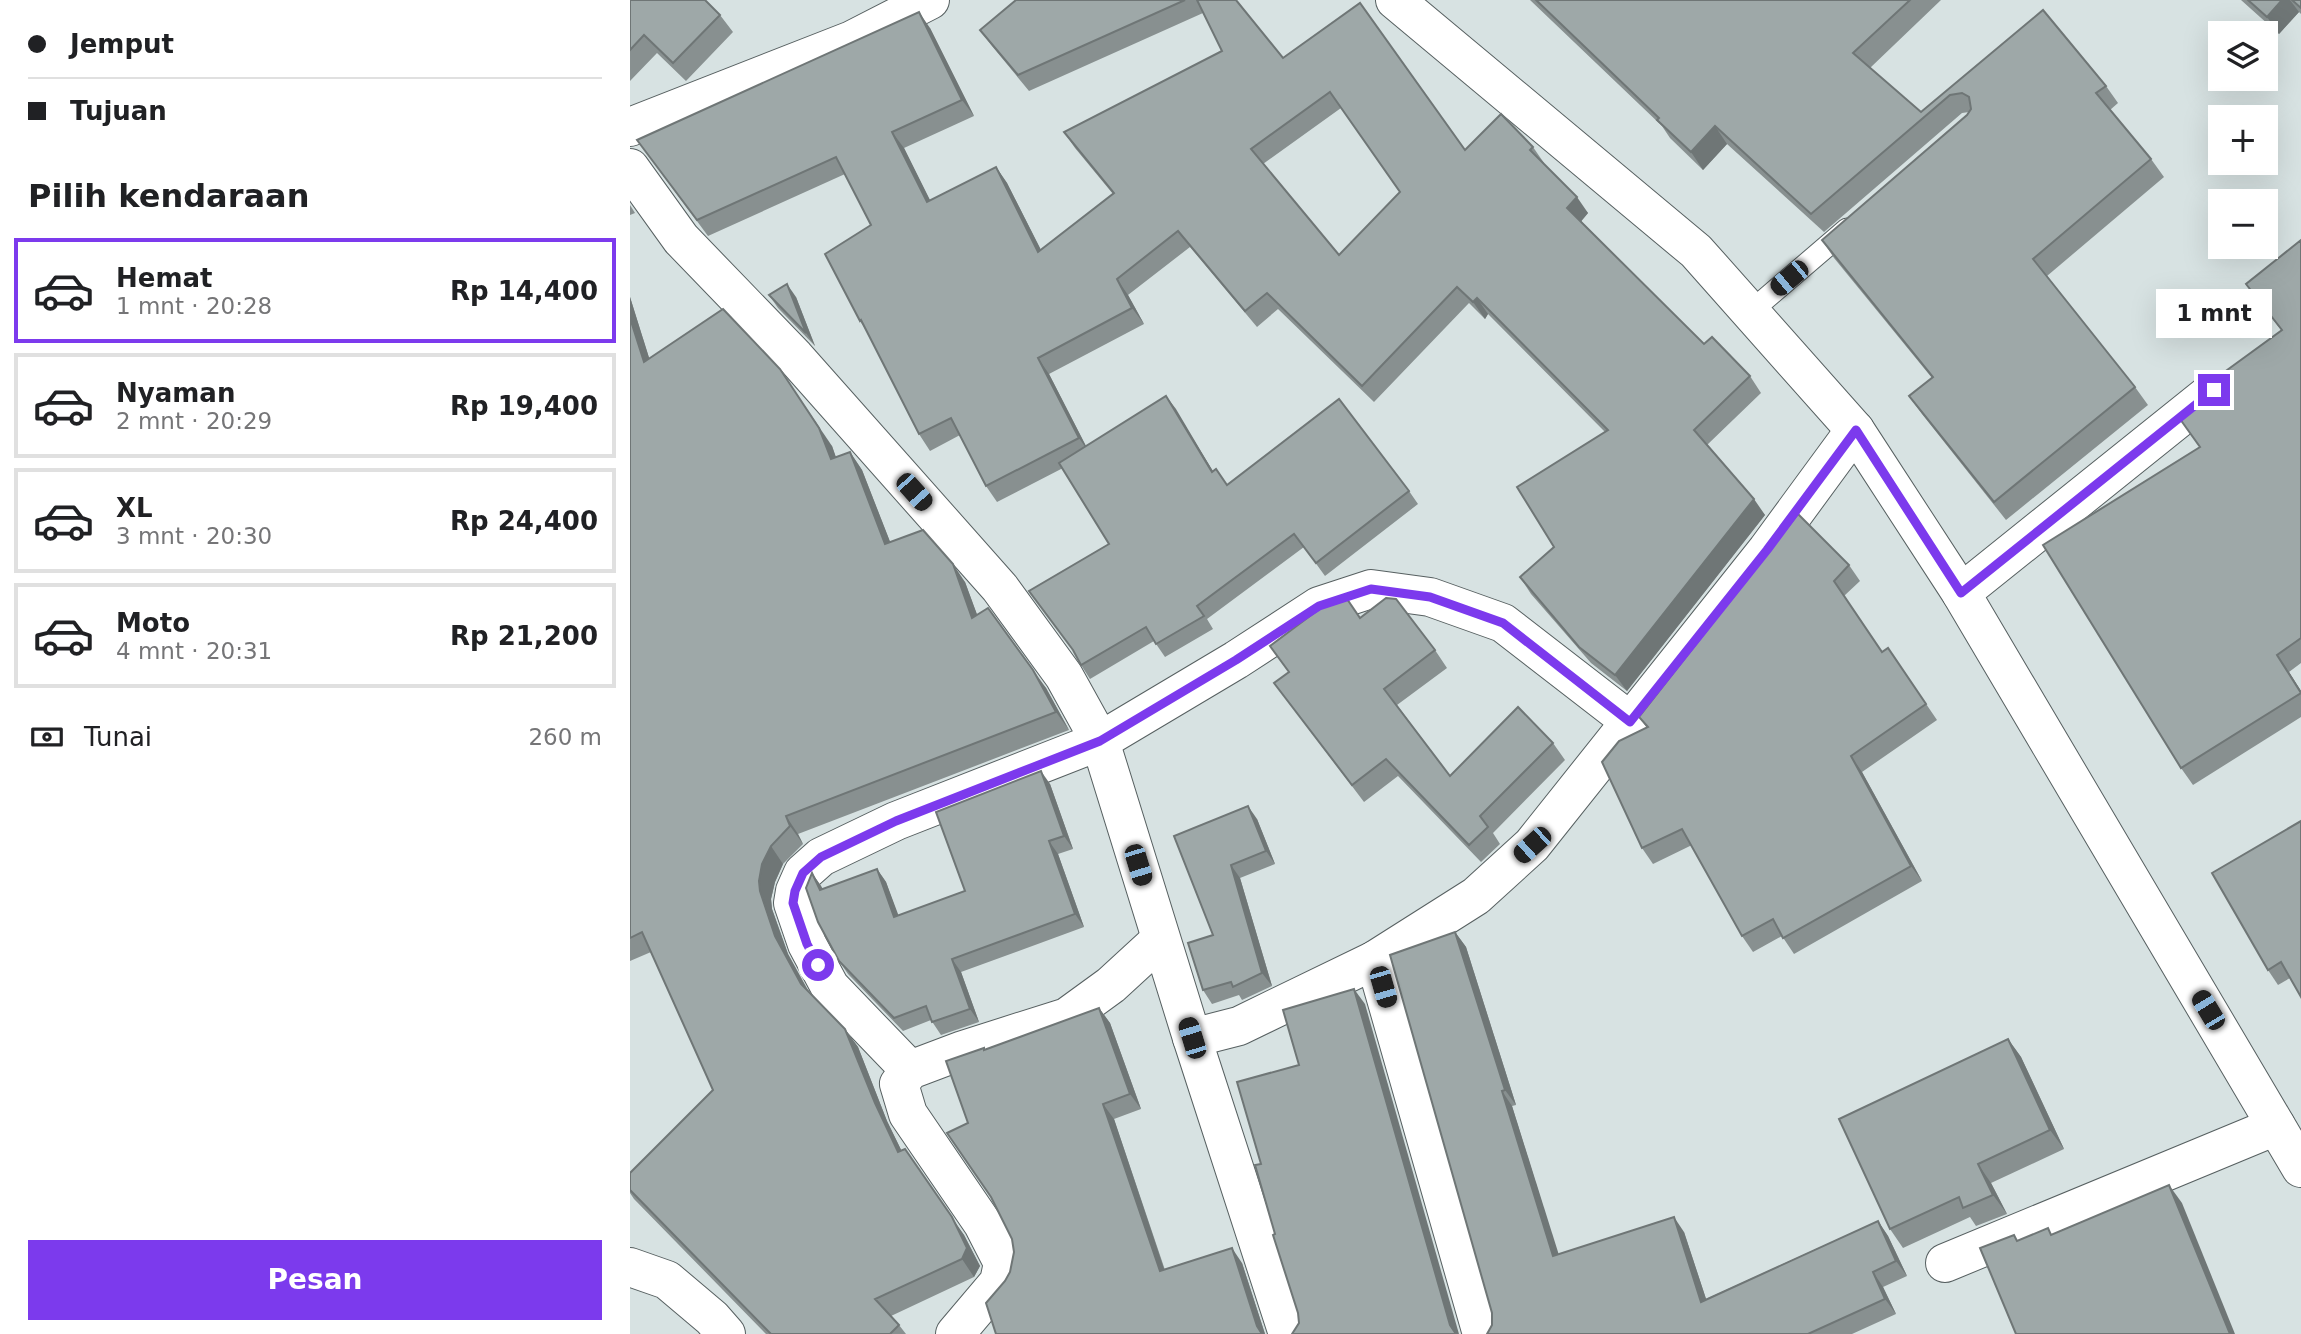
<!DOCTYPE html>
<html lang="id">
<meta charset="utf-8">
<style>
:root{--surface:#fff;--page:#f6f6f6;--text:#202124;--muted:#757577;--line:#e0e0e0;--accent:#7c3aed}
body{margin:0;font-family:"DejaVu Sans",sans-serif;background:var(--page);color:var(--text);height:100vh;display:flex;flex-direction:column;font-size:26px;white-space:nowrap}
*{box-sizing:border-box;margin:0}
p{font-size:23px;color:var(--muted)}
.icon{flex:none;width:38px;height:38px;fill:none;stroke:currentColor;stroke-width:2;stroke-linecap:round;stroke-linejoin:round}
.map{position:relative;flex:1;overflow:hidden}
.side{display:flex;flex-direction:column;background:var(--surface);width:630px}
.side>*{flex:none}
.top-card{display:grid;align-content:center;height:154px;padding:0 28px;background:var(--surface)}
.tools{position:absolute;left:1578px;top:21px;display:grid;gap:14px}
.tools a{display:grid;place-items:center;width:70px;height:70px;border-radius:0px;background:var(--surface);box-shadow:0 7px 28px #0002;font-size:35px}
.end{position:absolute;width:32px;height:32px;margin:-16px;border:9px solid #7c3aed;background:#fff;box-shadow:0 0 0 4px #fff}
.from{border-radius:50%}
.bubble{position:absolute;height:49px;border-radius:0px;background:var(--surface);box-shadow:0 7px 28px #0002;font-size:23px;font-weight:800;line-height:49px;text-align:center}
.car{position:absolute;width:21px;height:42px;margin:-21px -10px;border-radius:9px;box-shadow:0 0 5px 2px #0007;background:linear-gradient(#222 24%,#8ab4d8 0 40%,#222 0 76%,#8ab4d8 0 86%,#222 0)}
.top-card b{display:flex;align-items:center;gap:24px;height:66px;font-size:26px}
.top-card b+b{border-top:2px solid var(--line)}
.top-card i{width:18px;height:18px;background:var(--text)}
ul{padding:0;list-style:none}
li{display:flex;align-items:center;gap:21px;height:105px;margin:0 14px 10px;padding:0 14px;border:4px solid var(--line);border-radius:0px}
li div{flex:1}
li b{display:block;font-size:26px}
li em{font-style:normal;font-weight:800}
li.active{border-color:var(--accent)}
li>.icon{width:63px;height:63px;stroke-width:1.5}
h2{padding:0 28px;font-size:32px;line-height:84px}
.pay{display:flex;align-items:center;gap:18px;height:77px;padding:0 28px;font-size:26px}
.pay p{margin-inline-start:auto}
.action{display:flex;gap:14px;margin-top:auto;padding:14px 28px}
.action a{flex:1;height:80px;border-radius:0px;background:var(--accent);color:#fff;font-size:28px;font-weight:800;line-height:80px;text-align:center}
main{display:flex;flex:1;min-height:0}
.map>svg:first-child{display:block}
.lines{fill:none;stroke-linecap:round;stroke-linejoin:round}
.service-casing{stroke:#576061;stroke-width:23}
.minor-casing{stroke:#576061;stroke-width:40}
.tertiary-casing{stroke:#576061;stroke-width:40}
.service{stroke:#fff;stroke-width:21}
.minor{stroke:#fff;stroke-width:38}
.tertiary{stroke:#fff;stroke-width:38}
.wall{fill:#889090;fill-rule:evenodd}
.shaded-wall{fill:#6f7676}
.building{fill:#9ea8a8;stroke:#6f7676;stroke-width:2;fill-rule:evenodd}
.route{stroke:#7c3aed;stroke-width:9}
</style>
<main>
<section class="side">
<div class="top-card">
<b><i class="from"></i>Jemput</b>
<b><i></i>Tujuan</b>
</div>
<h2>Pilih kendaraan</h2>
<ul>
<li class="active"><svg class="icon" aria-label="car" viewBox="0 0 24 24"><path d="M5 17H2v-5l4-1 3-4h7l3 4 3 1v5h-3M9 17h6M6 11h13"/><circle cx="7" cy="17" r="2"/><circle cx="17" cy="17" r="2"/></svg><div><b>Hemat</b><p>1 mnt · 20:28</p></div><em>Rp 14,400</em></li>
<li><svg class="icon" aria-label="car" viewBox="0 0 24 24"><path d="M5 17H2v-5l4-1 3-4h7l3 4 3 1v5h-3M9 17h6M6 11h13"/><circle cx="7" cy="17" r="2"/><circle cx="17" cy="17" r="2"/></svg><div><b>Nyaman</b><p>2 mnt · 20:29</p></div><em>Rp 19,400</em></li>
<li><svg class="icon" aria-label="car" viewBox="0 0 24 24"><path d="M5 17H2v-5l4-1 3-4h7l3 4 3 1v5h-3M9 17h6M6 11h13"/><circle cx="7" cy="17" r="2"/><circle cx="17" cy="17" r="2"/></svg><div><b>XL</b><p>3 mnt · 20:30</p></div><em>Rp 24,400</em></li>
<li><svg class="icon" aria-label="car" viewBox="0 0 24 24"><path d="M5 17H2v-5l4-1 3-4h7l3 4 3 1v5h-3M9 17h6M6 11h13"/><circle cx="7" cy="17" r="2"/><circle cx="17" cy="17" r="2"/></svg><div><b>Moto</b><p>4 mnt · 20:31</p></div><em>Rp 21,200</em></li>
</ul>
<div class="pay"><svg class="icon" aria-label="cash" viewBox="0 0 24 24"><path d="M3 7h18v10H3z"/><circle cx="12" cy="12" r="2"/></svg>Tunai<p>260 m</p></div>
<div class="action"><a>Pesan</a></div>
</section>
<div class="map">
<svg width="1671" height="1334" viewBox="0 0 1671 1334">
<rect width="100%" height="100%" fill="#d7e2e2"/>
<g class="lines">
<g class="service-casing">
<polyline id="service" points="1119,313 1217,229"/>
</g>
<g class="minor-casing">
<g id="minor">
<polyline points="0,127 222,40 300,0"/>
<polyline points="0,168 51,239 165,357 370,588 434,676 470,741 562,1038 658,1334"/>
<polyline points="1331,593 1584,390"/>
<polyline points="745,960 852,1334"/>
<polyline points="562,1038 609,1026 745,960 846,896 902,845 1137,550 1225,430"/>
<polyline points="280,1070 200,987 177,944 163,903 165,891 173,873 191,857 266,821 470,741 606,660 689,606 741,589 800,597 873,623 1001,722"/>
<polyline points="1315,1263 1646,1126"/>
<polyline points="0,1267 37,1280 82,1318 96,1334"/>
<polyline points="325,1334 369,1282 373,1263 353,1224 278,1114 269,1084 280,1070 333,1050 437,1017 481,985 530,940"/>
</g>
</g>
<g class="tertiary-casing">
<polyline id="tertiary" points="765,0 1066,251 1225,430 1331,593 1671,1168"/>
</g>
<use href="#service" class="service"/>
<use href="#minor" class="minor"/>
<use href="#tertiary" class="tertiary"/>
</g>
<g class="wall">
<polygon points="0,0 90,15 103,32 56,81 27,53 0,81"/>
<path d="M386,0H606L653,58L835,150L903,147L914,163L913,164L958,213L951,221L1074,344L1120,376L1131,393L1077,445L1135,515L997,691L961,663L901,594L890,577L924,547L975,432L858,314L855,319L839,303L744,402L648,309L627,327L560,247L498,295L514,324L419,374L456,446L536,396L583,471L597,485L779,491L788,504L695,576L674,547L577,619L583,629L535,657L524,641L460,679L451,665L479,544L433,468L367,502L356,486L330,435L300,451L289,434L236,330L230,321L241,225L215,174L78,236L7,140L300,28L344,116L274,148L300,201L366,167L377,183L411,250L483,194L445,148L434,132L592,51L573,13L399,91L362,46L350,30ZM711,108L770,192L709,255L633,164Z"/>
<polygon points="900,0 1311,0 1240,68 1291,112 1413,10 1476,86 1488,103 1480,110 1521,159 1534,177 1417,276 1505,387 1518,405 1376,520 1292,414 1279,396 1302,378 1204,258 1192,240 1337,115 1339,112 1332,113 1194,232 1097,144 1073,170 1040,138 1032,126"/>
<polygon points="1611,0 1671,0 1671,14 1669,12 1649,34"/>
<polygon points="0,205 5,213 0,215"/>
<polygon points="1671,240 1671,663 1659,672 1671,691 1671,717 1563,785 1551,768 1570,447 1586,390 1651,330 1616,284"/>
<polygon points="139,295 166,297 185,346 148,308"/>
<polygon points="0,297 19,358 202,446 206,458 220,452 232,470 260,542 335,582 347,615 416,688 439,730 168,834 173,844 153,864 145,882 141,899 142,909 158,954 178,990 215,1029 228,1047 257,1121 271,1150 334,1235 350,1266 344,1277 261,1316 269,1325 276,1334 136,1334 4,1199 0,1193 0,1173 83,1090 21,952 0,961"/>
<polygon points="1219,565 1230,581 1214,596 1252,652 1258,648 1307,720 1232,772 1292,881 1164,954 1152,936 1123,952 1112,936 1062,845 1023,864 1012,848 1017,728 1009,717"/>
<polygon points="730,618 805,650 817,668 767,705 820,776 923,743 935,760 863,833 870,844 851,862 768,776 734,802 644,683"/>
<polygon points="420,784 443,849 428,854 454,927 331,972 349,1022 311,1035 301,1020 273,1031 218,974 209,961 182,873 193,889 247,869 256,882 268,916 335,891"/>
<polygon points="627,819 645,864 610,878 642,986 612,1000 609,995 582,1004 573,990 583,935 544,836"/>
<polygon points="1671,821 1660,978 1648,985 1638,970"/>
<polygon points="825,932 836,947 886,1105 882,1106 928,1255 1054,1232 1076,1299 1248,1221 1258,1236 1277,1276 1253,1287 1266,1314 1222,1334 857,1334 862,1325 862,1313"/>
<polygon points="469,1008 480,1023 511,1109 484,1119 535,1270 612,1263 635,1334 366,1334 375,1281 380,1272 384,1252 382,1239 338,1123 355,1050"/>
<polygon points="1378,1039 1391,1057 1434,1149 1361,1183 1377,1214 1346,1226 1340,1217 1273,1248 1260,1229"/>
</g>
<g class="shaded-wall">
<polygon points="1652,0 1660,0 1669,12 1649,34 1637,17"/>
<polygon points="289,12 300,28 344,116 332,100"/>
<polygon points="1085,126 1097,144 1073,170 1061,152"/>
<polygon points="262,132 274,148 309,218 297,202"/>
<polygon points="366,167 377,183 420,268 408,252"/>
<polygon points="947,197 958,213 949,224 937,208"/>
<polygon points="487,279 498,295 514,324 502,308"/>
<polygon points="157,284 166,297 185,346 176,333"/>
<polygon points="0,297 26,380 14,362 0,318"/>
<polygon points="847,298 858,314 855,319 843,302"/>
<polygon points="408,358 419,374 460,454 449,438"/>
<polygon points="162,387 202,446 213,477 201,459"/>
<polygon points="536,396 546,409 591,485 582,472"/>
<polygon points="220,452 232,470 268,562 255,544"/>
<polygon points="1124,499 1135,515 997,691 985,675"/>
<polygon points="323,564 335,582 355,636 342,618"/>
<polygon points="1647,655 1659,672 1671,691 1671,693"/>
<polygon points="403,670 416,688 439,730 426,712"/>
<polygon points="1221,756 1232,772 1292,881 1281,866"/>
<polygon points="411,771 420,784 443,849 434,836"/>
<polygon points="618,806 627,819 645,864 636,851"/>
<polygon points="156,816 168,834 173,844 160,826"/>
<polygon points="419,841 428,854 454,927 445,914"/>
<polygon points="141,846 153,864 145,882 141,899 142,909 158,954 184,1002 171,984 145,936 130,891 129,881 132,864"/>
<polygon points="601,865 610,878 642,986 632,973"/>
<polygon points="247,869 256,882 274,930 264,917"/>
<polygon points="182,873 191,886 199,903 190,890"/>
<polygon points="825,932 836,947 886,1105 875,1090"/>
<polygon points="322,959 331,972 349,1022 340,1009"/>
<polygon points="724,989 735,1004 829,1334 826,1334 820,1325"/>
<polygon points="469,1008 480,1023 511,1109 500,1094"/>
<polygon points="215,1029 228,1047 257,1121 281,1170 268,1152 245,1103"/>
<polygon points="1378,1039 1391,1057 1434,1149 1420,1130"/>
<polygon points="872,1091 882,1106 934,1271 923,1256"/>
<polygon points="473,1104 484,1119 540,1287 530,1271"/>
<polygon points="275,1149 334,1235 350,1266 344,1277 332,1259"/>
<polygon points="1348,1164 1361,1183 1377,1214 1363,1195"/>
<polygon points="1539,1185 1552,1203 1605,1334 1600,1334"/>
<polygon points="1044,1217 1054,1232 1082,1317 1071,1302"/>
<polygon points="1248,1221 1258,1236 1277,1276 1266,1261"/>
<polygon points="602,1248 612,1263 635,1334 632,1334 627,1326"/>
<polygon points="1243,1272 1253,1287 1266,1314 1255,1299"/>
</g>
<g class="building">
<polygon points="0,0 75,0 90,15 43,63 14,35 0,50"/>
<polygon points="386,0 555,0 388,75 350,30"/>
<path d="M567,0H606L653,58L730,3L835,150L871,114L903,147L900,150L947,197L937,208L1074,344L1082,337L1120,376L1064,430L1124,499L985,675L949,647L890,577L924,547L887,487L978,430L847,298L843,302L827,287L732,386L637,293L615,311L548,231L487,279L502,308L408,358L449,438L356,486L321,418L289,434L231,320L230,321L195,254L241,225L206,157L67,220L7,140L289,12L332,100L262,132L297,202L366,167L408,252L484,193L434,132L592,51ZM700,92L770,192L709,255L621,149Z"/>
<polygon points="906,0 1280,0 1223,53 1291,112 1413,10 1476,86 1466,93 1521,159 1403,259 1505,387 1364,502 1279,396 1303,377 1192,240 1337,115 1341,109 1339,97 1332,93 1320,95 1181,214 1085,126 1061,152 1027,120 1029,118"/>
<polygon points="1618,0 1652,0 1637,17"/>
<polygon points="1662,0 1671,0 1671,8"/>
<polygon points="1671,240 1671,638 1647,655 1671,693 1551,768 1413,545 1570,447 1550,419 1586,390 1592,382 1593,373 1652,330 1616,284"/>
<polygon points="157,284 176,333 139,295"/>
<polygon points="93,309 150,369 189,428 201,459 220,452 255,544 293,530 323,564 342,618 358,608 403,670 426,712 156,816 160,826 141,846 132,864 129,881 130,891 145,936 171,984 215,1029 245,1103 268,1152 275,1149 322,1217 337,1248 332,1259 245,1299 269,1325 260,1334 141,1334 0,1190 0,1173 83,1090 12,932 0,938 0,318 14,362"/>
<polygon points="536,396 582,472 586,469 597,485 709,399 779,491 686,563 664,534 567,606 574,616 526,644 516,627 451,665 443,650 399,591 479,544 429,463"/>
<polygon points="1168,514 1219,565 1204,581 1252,652 1258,648 1296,704 1221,756 1281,866 1153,938 1143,919 1112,936 1052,829 1012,848 972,762 989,741 1018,727 1009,717"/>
<polygon points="756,598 766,599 805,650 754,689 820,776 888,707 923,743 850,816 858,827 839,845 756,759 722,785 644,683 659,672 640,646 692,607 717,599 730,618"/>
<polygon points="411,771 434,836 419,841 445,914 322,959 340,1009 302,1022 296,1006 264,1018 209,961 188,922 176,888 182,873 190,890 247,869 264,917 335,891 306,812"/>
<polygon points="618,806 636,851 601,865 632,973 603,987 601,982 573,990 558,943 583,935 544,836"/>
<polygon points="1671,821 1671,997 1651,962 1638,970 1582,873"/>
<polygon points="825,932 875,1090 872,1091 923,1256 1044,1217 1071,1302 1248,1221 1266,1261 1243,1272 1255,1299 1178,1334 857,1334 862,1325 862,1313 760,955"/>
<polygon points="724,989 820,1325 826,1334 662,1334 669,1323 668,1313 643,1235 645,1234 625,1165 631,1164 607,1082 669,1065 653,1010"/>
<polygon points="469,1008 500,1094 473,1104 530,1271 602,1248 627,1326 632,1334 366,1334 356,1303 375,1281 380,1272 384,1252 382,1239 361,1197 317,1133 338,1123 316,1061 354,1048 354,1050"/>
<polygon points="1378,1039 1420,1130 1348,1164 1363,1195 1333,1208 1329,1197 1260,1229 1209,1119"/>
<polygon points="1539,1185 1600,1334 1386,1334 1350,1248 1384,1235 1387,1241 1418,1228 1421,1235"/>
</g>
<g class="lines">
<polyline class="route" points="188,965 177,944 163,903 165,891 173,873 191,857 266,821 470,741 606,660 689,606 741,589 800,597 873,623 1000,722 1137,550 1226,430 1331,593 1584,390"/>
</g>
</svg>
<div class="tools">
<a><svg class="icon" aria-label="layers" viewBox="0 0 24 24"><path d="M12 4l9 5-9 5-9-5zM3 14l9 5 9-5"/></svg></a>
<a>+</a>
<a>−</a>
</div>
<i class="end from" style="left:188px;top:965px"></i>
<i class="end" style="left:1584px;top:390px"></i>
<div class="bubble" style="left:1526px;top:289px;width:116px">1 mnt</div>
<i class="car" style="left:1159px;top:278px;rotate:230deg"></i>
<i class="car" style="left:284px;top:492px;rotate:138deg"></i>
<i class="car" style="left:902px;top:845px;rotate:228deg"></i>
<i class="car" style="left:508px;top:865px;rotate:163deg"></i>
<i class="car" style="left:753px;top:987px;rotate:164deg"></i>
<i class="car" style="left:1578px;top:1010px;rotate:329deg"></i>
<i class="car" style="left:562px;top:1038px;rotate:343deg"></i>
</div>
</main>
